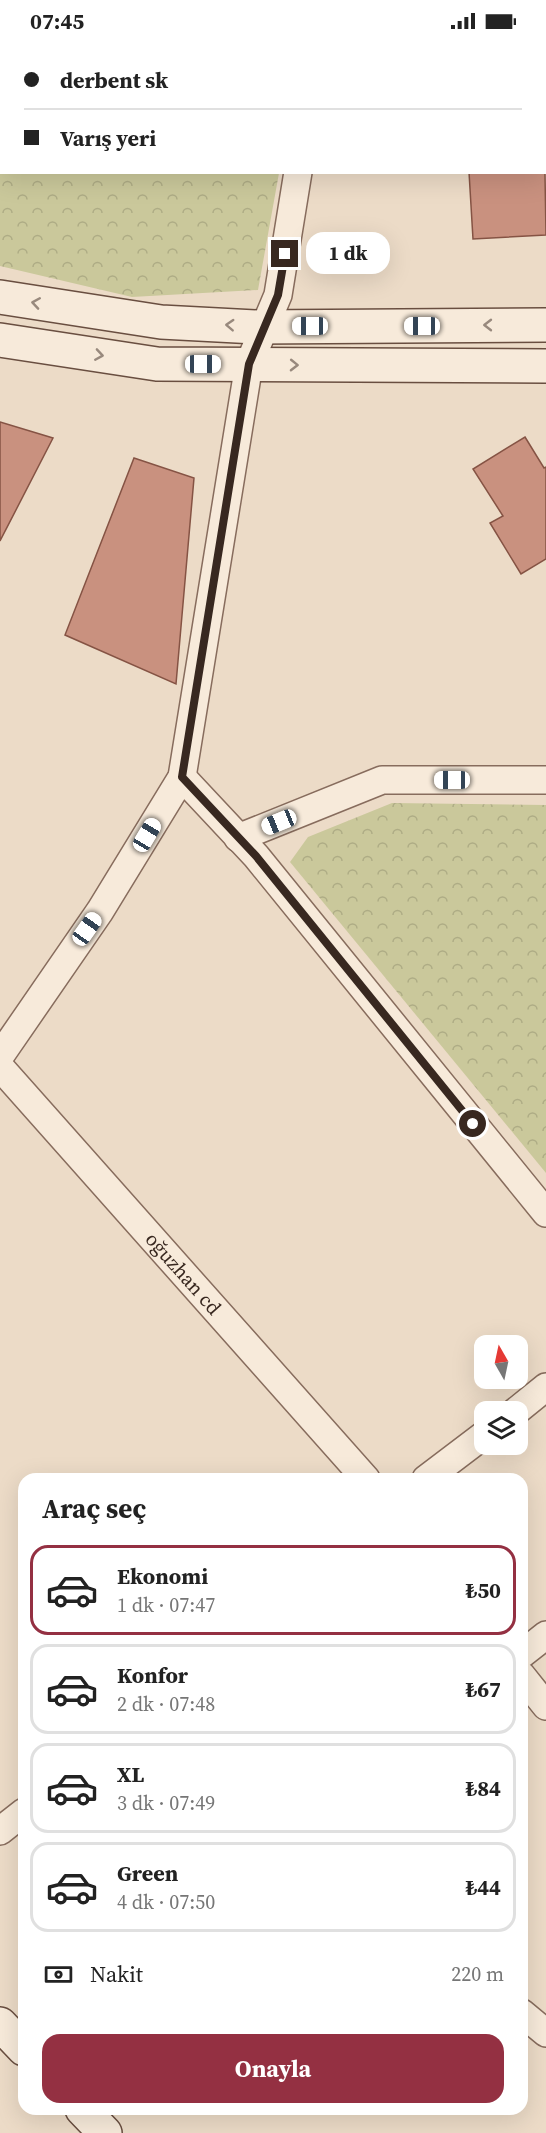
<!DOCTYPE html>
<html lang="tr">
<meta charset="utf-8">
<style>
:root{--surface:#fff;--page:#f6f6f6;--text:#222;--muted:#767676;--line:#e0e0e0;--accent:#943042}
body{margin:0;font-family:"Source Serif 4",serif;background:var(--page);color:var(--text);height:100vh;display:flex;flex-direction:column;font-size:22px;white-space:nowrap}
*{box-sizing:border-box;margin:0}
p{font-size:20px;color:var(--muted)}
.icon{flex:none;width:33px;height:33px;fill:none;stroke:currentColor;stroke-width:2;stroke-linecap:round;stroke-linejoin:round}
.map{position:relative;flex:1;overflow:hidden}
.side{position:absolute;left:18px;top:1431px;width:510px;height:642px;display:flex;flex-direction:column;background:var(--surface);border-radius:18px;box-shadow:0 6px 24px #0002}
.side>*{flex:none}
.top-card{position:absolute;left:0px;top:0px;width:546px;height:132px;box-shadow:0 6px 24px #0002;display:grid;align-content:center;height:132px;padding:0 24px;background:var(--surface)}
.needle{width:39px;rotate:351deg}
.controls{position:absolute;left:474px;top:1293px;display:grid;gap:12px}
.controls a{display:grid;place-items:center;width:54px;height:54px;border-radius:12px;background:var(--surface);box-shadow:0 6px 24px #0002;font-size:30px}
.end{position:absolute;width:27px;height:27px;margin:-14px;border:8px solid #382820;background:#fff;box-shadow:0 0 0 3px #fff}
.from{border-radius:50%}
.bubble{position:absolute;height:42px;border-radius:18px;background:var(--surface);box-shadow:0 6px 24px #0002;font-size:20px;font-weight:700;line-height:42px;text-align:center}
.car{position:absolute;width:18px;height:36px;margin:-18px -9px;border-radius:8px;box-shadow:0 0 4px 2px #0007;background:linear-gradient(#fff 24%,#345 0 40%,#fff 0 76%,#345 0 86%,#fff 0)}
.top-card b{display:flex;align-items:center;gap:21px;height:57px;font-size:22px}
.top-card b+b{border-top:2px solid var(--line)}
.top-card i{width:15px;height:15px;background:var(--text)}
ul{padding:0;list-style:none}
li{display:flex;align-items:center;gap:18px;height:90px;margin:0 12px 9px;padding:0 12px;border:3px solid var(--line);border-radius:18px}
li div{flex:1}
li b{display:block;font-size:22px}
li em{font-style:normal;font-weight:700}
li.on{border-color:var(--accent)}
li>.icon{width:54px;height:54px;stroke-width:1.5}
h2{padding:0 24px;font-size:27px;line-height:72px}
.pay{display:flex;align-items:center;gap:15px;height:66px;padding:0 24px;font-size:22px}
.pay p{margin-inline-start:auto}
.action{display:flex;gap:12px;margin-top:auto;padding:12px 24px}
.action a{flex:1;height:69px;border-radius:18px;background:var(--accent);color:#fff;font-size:24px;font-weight:700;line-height:69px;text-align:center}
.status{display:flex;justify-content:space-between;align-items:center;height:42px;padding:0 30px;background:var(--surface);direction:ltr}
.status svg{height:16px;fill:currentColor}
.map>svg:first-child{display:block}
.forest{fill:url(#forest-crowns)}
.building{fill:#c9917f;stroke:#855344;stroke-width:1.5}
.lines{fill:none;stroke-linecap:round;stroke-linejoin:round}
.street-casing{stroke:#876c5d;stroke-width:30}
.secondary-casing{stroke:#694e40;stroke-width:36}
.street{stroke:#f7eada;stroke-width:27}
.secondary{stroke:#f7eada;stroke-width:33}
.oneway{stroke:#98897d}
.route{stroke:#382820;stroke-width:8}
.labels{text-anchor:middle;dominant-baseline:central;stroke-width:5;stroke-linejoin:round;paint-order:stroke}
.street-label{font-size:20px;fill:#382820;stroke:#f4e7d6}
</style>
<div class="status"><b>07:45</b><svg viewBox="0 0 49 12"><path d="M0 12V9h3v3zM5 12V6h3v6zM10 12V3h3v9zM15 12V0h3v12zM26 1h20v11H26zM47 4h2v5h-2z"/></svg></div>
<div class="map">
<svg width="546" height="2091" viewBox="0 0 546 2091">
<defs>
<pattern id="forest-crowns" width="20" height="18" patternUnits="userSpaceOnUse" patternTransform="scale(1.5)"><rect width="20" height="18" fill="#cac89b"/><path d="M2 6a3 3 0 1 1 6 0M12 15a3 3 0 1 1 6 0" fill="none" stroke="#aeac85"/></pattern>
</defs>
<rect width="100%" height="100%" fill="#ecdbc7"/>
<g class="forest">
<polygon points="0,63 2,130 279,131 258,248 132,255 0,224"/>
<polygon points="392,761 546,763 546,1131 290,820 308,795"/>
</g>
<g class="building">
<polygon points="0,0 32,0 2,2 2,48"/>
<polygon points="46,0 113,0 46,2"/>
<rect x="220" y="0" width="64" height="2"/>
<polygon points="413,0 546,0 546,24 544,2"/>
<polygon points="544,73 546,193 473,197 469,130 544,130"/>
<polygon points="0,380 53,396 0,499"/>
<polygon points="525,395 544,426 546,425 546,517 521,532 490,481 503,474 473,427"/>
<polygon points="134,416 194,436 176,642 65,593"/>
</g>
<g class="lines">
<g class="street-casing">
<g id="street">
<polyline points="320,2 320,0"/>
<polyline points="0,59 2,59"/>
<polyline points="182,735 256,814 546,1171"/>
<polyline points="238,796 382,738 546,738"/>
<polyline points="0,1014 100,869 182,735 249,322 278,253 298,130"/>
<path id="s1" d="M0,1025L366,1437"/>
<polyline points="515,1370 546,1345"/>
<polyline points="426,1437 484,1393"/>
<polyline points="522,1612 546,1593"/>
<polyline points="522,1634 546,1664"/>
<polyline points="0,1789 24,1770"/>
<polyline points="522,1971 546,1991"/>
</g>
</g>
<g class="secondary-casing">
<g id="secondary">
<polyline points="0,255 161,280 256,285 546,283"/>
<polyline points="0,298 157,322 546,324"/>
<polyline points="0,1982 24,2007"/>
<polyline points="82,2067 105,2091"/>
</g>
</g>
<use href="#street" class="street"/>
<use href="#secondary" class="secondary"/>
</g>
<defs><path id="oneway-chevron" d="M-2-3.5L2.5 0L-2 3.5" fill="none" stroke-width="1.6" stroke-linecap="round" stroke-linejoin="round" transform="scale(1.5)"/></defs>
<g class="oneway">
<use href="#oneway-chevron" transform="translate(36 261) rotate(-171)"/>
<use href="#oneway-chevron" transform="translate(230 283) rotate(-177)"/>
<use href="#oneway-chevron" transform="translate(488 283) rotate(180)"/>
<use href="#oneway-chevron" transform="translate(99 313) rotate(9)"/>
<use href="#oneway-chevron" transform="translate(294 323) rotate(1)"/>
</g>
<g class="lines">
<polyline class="route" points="285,212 278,253 249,322 182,735 256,814 473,1082"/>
</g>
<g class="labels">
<g class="street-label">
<text stroke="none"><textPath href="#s1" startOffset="276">oğuzhan cd</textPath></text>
</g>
</g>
</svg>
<div class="controls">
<a><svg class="needle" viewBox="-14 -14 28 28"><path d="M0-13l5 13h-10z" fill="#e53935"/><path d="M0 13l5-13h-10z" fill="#767676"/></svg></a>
<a><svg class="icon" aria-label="layers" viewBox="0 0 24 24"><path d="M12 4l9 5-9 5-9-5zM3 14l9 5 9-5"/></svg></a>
</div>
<i class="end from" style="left:473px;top:1082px"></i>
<i class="end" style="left:285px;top:212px"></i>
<div class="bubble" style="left:306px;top:190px;width:84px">1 dk</div>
<i class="car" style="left:310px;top:284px;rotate:270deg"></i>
<i class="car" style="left:422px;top:284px;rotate:270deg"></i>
<i class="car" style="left:203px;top:322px;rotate:90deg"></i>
<i class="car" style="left:452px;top:738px;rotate:270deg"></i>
<i class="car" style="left:279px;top:780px;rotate:248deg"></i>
<i class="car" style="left:147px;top:793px;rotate:31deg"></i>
<i class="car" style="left:87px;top:887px;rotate:35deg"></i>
<div class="top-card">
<b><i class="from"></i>derbent sk</b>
<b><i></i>Varış yeri</b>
</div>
<section class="side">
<h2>Araç seç</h2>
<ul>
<li class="on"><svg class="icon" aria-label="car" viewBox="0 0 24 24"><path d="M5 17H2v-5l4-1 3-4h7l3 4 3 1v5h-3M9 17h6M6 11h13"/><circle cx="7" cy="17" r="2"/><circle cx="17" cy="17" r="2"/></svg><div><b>Ekonomi</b><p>1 dk · 07:47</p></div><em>₺50</em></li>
<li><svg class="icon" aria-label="car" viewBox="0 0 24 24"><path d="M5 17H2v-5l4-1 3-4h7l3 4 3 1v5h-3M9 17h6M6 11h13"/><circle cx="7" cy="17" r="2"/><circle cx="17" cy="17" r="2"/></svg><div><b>Konfor</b><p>2 dk · 07:48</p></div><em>₺67</em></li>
<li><svg class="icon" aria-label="car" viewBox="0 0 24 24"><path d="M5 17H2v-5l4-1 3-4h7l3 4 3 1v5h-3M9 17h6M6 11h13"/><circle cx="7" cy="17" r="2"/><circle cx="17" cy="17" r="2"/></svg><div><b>XL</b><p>3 dk · 07:49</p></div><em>₺84</em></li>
<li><svg class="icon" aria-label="car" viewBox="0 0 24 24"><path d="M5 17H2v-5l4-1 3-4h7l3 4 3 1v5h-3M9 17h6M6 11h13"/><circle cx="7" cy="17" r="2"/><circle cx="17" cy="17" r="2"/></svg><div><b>Green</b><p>4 dk · 07:50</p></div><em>₺44</em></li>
</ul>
<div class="pay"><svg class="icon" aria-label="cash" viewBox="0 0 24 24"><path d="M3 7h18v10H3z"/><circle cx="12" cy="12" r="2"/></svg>Nakit<p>220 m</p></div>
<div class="action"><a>Onayla</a></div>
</section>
</div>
